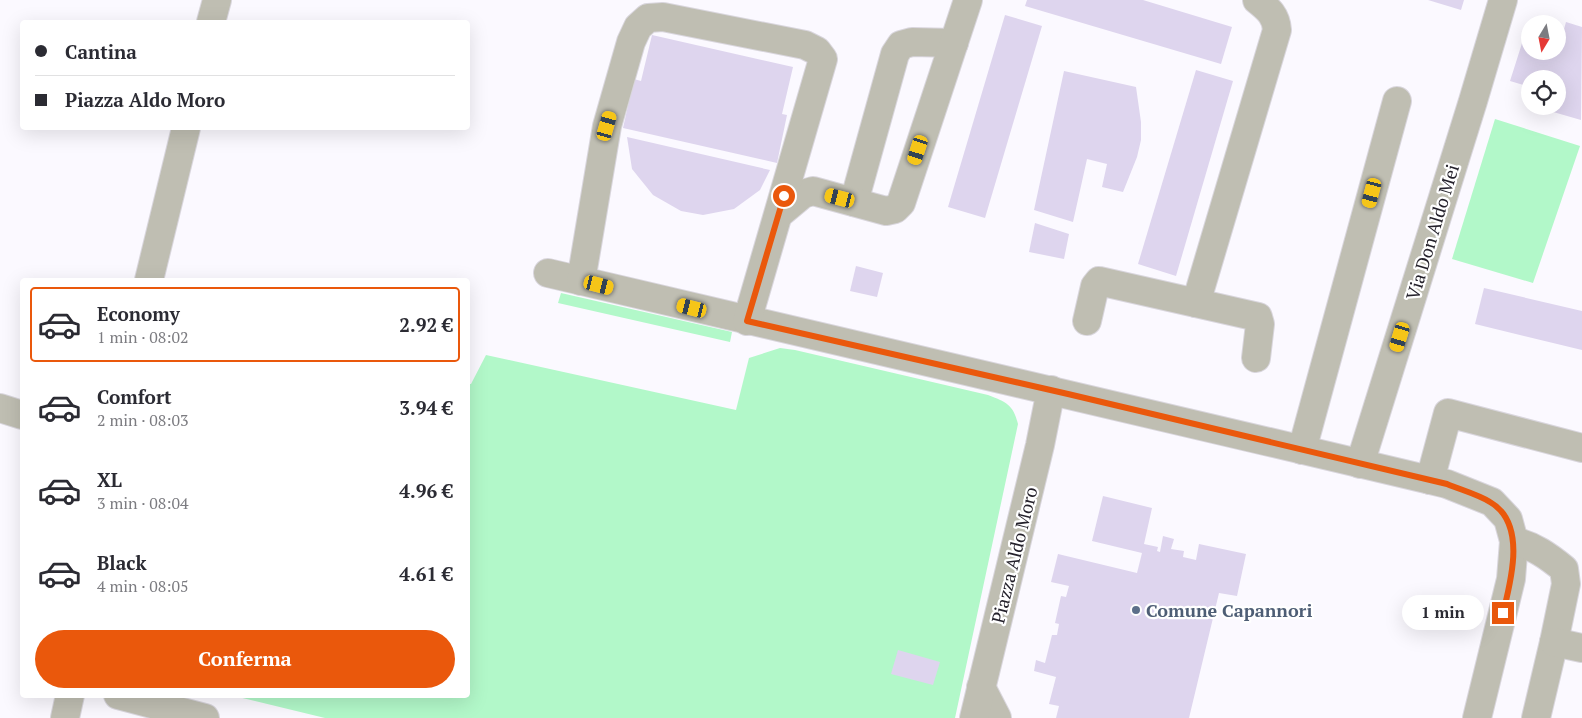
<!DOCTYPE html>
<html lang="it">
<meta charset="utf-8">
<style>
:root{--surface:#fff;--page:#f7f7f7;--text:#2b2b33;--muted:#7c7c81;--line:#e1e1e2;--accent:#ea580c}
body{margin:0;font-family:"PT Serif",serif;background:var(--page);color:var(--text);height:100vh;display:flex;flex-direction:column;font-size:19px;white-space:nowrap}
*{box-sizing:border-box;margin:0}
p{font-size:16px;color:var(--muted)}
.icon{flex:none;width:28px;height:28px;fill:none;stroke:currentColor;stroke-width:2;stroke-linecap:round;stroke-linejoin:round}
.map{position:relative;flex:1;overflow:hidden}
.panel{position:absolute;left:20px;top:278px;width:450px;height:420px;display:flex;flex-direction:column;background:var(--surface);border-radius:5px;box-shadow:0 5px 20px #0002}
.panel>*{flex:none}
.banner{position:absolute;left:20px;top:20px;width:450px;height:110px;border-radius:5px;box-shadow:0 5px 20px #0002;display:grid;align-content:center;height:110px;padding:0 15px;background:var(--surface)}
.needle{width:32px;rotate:190deg}
.fabs{position:absolute;left:1521px;top:15px;display:grid;gap:10px}
.fabs a{display:grid;place-items:center;width:45px;height:45px;border-radius:50%;background:var(--surface);box-shadow:0 5px 20px #0002;font-size:25px}
.end{position:absolute;width:22px;height:22px;margin:-11px;border:6px solid #ea580c;background:#fff;box-shadow:0 0 0 2px #fff}
.from{border-radius:50%}
.bubble{position:absolute;height:35px;border-radius:18px;background:var(--surface);box-shadow:0 5px 20px #0002;font-size:16px;font-weight:700;line-height:35px;text-align:center}
.car{position:absolute;width:15px;height:30px;margin:-15px -8px;border-radius:6px;box-shadow:0 0 4px 1px #0007;background:linear-gradient(#f5c518 24%,#345 0 40%,#f5c518 0 76%,#345 0 86%,#f5c518 0)}
.banner b{display:flex;align-items:center;gap:18px;height:48px;font-size:19px}
.banner b+b{border-top:1px solid var(--line)}
.banner i{width:12px;height:12px;background:var(--text)}
ul{padding:9px 0 0;list-style:none}
li{display:flex;align-items:center;gap:15px;height:75px;margin:0 10px 8px;padding:0 5px;border:2px solid transparent;border-radius:5px}
li div{flex:1}
li b{display:block;font-size:19px}
li em{font-style:normal;font-weight:700}
li.on{border-color:var(--accent)}
li>.icon{width:45px;height:45px;stroke-width:1.5}
.button{display:flex;gap:10px;margin-top:auto;padding:10px 15px}
.button a{flex:1;height:58px;border-radius:30px;background:var(--accent);color:#fff;font-size:20px;font-weight:700;line-height:58px;text-align:center}
.map>svg:first-child{display:block}
.green{fill:#b2f8c9}
.building{fill:#ded5ee}
.lines{fill:none;stroke-linecap:round;stroke-linejoin:round}
.minor-casing{stroke:#d9d6dd;stroke-width:30}
.minor{stroke:#bfbeb2;stroke-width:28}
.route{stroke:#ea580c;stroke-width:6}
.service-dot{fill:#5c6f8a;stroke:#fff;stroke-width:2}
.labels{text-anchor:middle;dominant-baseline:central;stroke-width:4.5;stroke-linejoin:round;paint-order:stroke}
.street-label{font-size:18px;fill:#24212b;stroke:#fff}
.service-label{font-size:18px;font-weight:bold;fill:#4e5e75;stroke:#fff;text-anchor:start}
</style>
<div class="map">
<svg width="1582" height="718" viewBox="0 0 1582 718">
<rect width="100%" height="100%" fill="#fbf9ff"/>
<g class="green">
<polygon points="1495,119 1580,146 1533,283 1452,259"/>
<polygon points="561,293 732,332 730,342 558,303"/>
<path d="M780,348L795,350L988,395C1006,402 1013,404 1018,424L955,718H325L230,695H468V384H471L486,355L736,410L749,358Z"/>
</g>
<g class="building">
<polygon points="1027,0 1143,0 1232,27 1221,64 1025,6"/>
<polygon points="1428,0 1464,0 1461,10"/>
<polygon points="1005,15 1042,26 985,218 948,207"/>
<polygon points="1566,22 1582,27 1581,120 1536,107 1558,106 1558,79 1542,77 1542,79 1530,79 1530,87 1510,81 1524,37 1530,39 1530,51 1558,51"/>
<polygon points="652,35 793,67 782,114 787,115 777,163 623,128 634,79 641,81"/>
<polygon points="1196,70 1233,81 1176,276 1138,264"/>
<polygon points="1064,71 1136,87 1141,122 1141,140 1137,157 1123,192 1102,187 1107,164 1087,159 1073,222 1034,210"/>
<polygon points="627,137 770,170 760,190 734,209 703,215 681,211 653,195 632,169"/>
<polygon points="1035,223 1069,234 1064,259 1029,252"/>
<polygon points="856,266 883,273 877,297 850,291"/>
<polygon points="1484,288 1582,311 1582,350 1475,324"/>
<polygon points="1103,496 1152,508 1144,544 1158,547 1157,551 1160,552 1163,536 1174,539 1171,549 1184,551 1183,557 1196,560 1199,544 1246,554 1237,596 1219,593 1189,718 1056,718 1059,706 1049,704 1056,677 1034,671 1036,660 1045,663 1052,635 1057,635 1059,624 1055,623 1061,596 1066,597 1069,586 1051,582 1058,554 1137,573 1142,553 1092,541"/>
<polygon points="898,650 940,662 933,685 891,674"/>
</g>
<g class="lines">
<g class="minor-casing">
<g id="minor">
<polyline points="211,22 217,0"/>
<polyline points="854,202 895,54 901,45 912,42 954,43"/>
<polyline points="779,214 803,194 813,191 886,211 895,209 901,203 968,0"/>
<path d="M548,273C841,343 1136,410 1430,480L1447,484L1492,502L1508,519L1514,541L1511,579L1477,718"/>
<polyline points="149,280 186,128"/>
<polyline points="581,281 607,126 631,42 638,27 648,18 663,17 805,45 817,51 823,59 747,321"/>
<path d="M1196,303L1277,30C1276,15 1268,9 1257,0"/>
<polyline points="1087,321 1095,286 1099,281 1258,317 1260,324 1256,358"/>
<polyline points="0,408 22,415"/>
<polyline points="1302,450 1397,101"/>
<polyline points="1360,464 1473,101 1503,0"/>
<polyline points="1430,480 1448,413 1582,448"/>
<path d="M1514,541C1534,546 1548,556 1564,569L1566,584L1554,642L1536,718"/>
<polyline points="1554,642 1582,648"/>
<polyline points="981,687 997,718"/>
<polyline points="118,695 205,718"/>
<polyline points="65,718 70,695"/>
<polyline points="974,718 1040,445 1051,390"/>
</g>
</g>
<use href="#minor" class="minor"/>
</g>
<g class="lines">
<path class="route" d="M784,196L747,321L1068,394L1447,484C1461,490 1477,494 1490,502C1527,523 1511,581 1503,613"/>
</g>
<circle class="service-dot" cx="1136" cy="610" r="5"/>
<g class="labels">
<g class="street-label">
<text transform="translate(1432 232) rotate(-73)">Via Don Aldo Mei</text>
<text transform="translate(1014 555) rotate(-76)">Piazza Aldo Moro</text>
</g>
<g class="service-label">
<text x="1146" y="610">Comune Capannori</text>
</g>
</g>
</svg>
<div class="fabs">
<a><svg class="needle" viewBox="-14 -14 28 28"><path d="M0-13l5 13h-10z" fill="#e53935"/><path d="M0 13l5-13h-10z" fill="#7c7c81"/></svg></a>
<a><svg class="icon" aria-label="locate" viewBox="0 0 24 24"><circle cx="12" cy="12" r="6"/><path d="M12 2v4M12 18v4M2 12h4M18 12h4"/></svg></a>
</div>
<i class="end from" style="left:784px;top:196px"></i>
<i class="end" style="left:1503px;top:613px"></i>
<div class="bubble" style="left:1402px;top:595px;width:82px">1 min</div>
<i class="car" style="left:607px;top:126px;rotate:16deg"></i>
<i class="car" style="left:918px;top:150px;rotate:198deg"></i>
<i class="car" style="left:1372px;top:193px;rotate:195deg"></i>
<i class="car" style="left:840px;top:198px;rotate:284deg"></i>
<i class="car" style="left:599px;top:285px;rotate:104deg"></i>
<i class="car" style="left:692px;top:308px;rotate:284deg"></i>
<i class="car" style="left:1400px;top:337px;rotate:197deg"></i>
<div class="banner">
<b><i class="from"></i>Cantina</b>
<b><i></i>Piazza Aldo Moro</b>
</div>
<section class="panel">
<ul>
<li class="on"><svg class="icon" aria-label="car" viewBox="0 0 24 24"><path d="M5 17H2v-5l4-1 3-4h7l3 4 3 1v5h-3M9 17h6M6 11h13"/><circle cx="7" cy="17" r="2"/><circle cx="17" cy="17" r="2"/></svg><div><b>Economy</b><p>1 min · 08:02</p></div><em>2.92 €</em></li>
<li><svg class="icon" aria-label="car" viewBox="0 0 24 24"><path d="M5 17H2v-5l4-1 3-4h7l3 4 3 1v5h-3M9 17h6M6 11h13"/><circle cx="7" cy="17" r="2"/><circle cx="17" cy="17" r="2"/></svg><div><b>Comfort</b><p>2 min · 08:03</p></div><em>3.94 €</em></li>
<li><svg class="icon" aria-label="car" viewBox="0 0 24 24"><path d="M5 17H2v-5l4-1 3-4h7l3 4 3 1v5h-3M9 17h6M6 11h13"/><circle cx="7" cy="17" r="2"/><circle cx="17" cy="17" r="2"/></svg><div><b>XL</b><p>3 min · 08:04</p></div><em>4.96 €</em></li>
<li><svg class="icon" aria-label="car" viewBox="0 0 24 24"><path d="M5 17H2v-5l4-1 3-4h7l3 4 3 1v5h-3M9 17h6M6 11h13"/><circle cx="7" cy="17" r="2"/><circle cx="17" cy="17" r="2"/></svg><div><b>Black</b><p>4 min · 08:05</p></div><em>4.61 €</em></li>
</ul>
<div class="button"><a>Conferma</a></div>
</section>
</div>
